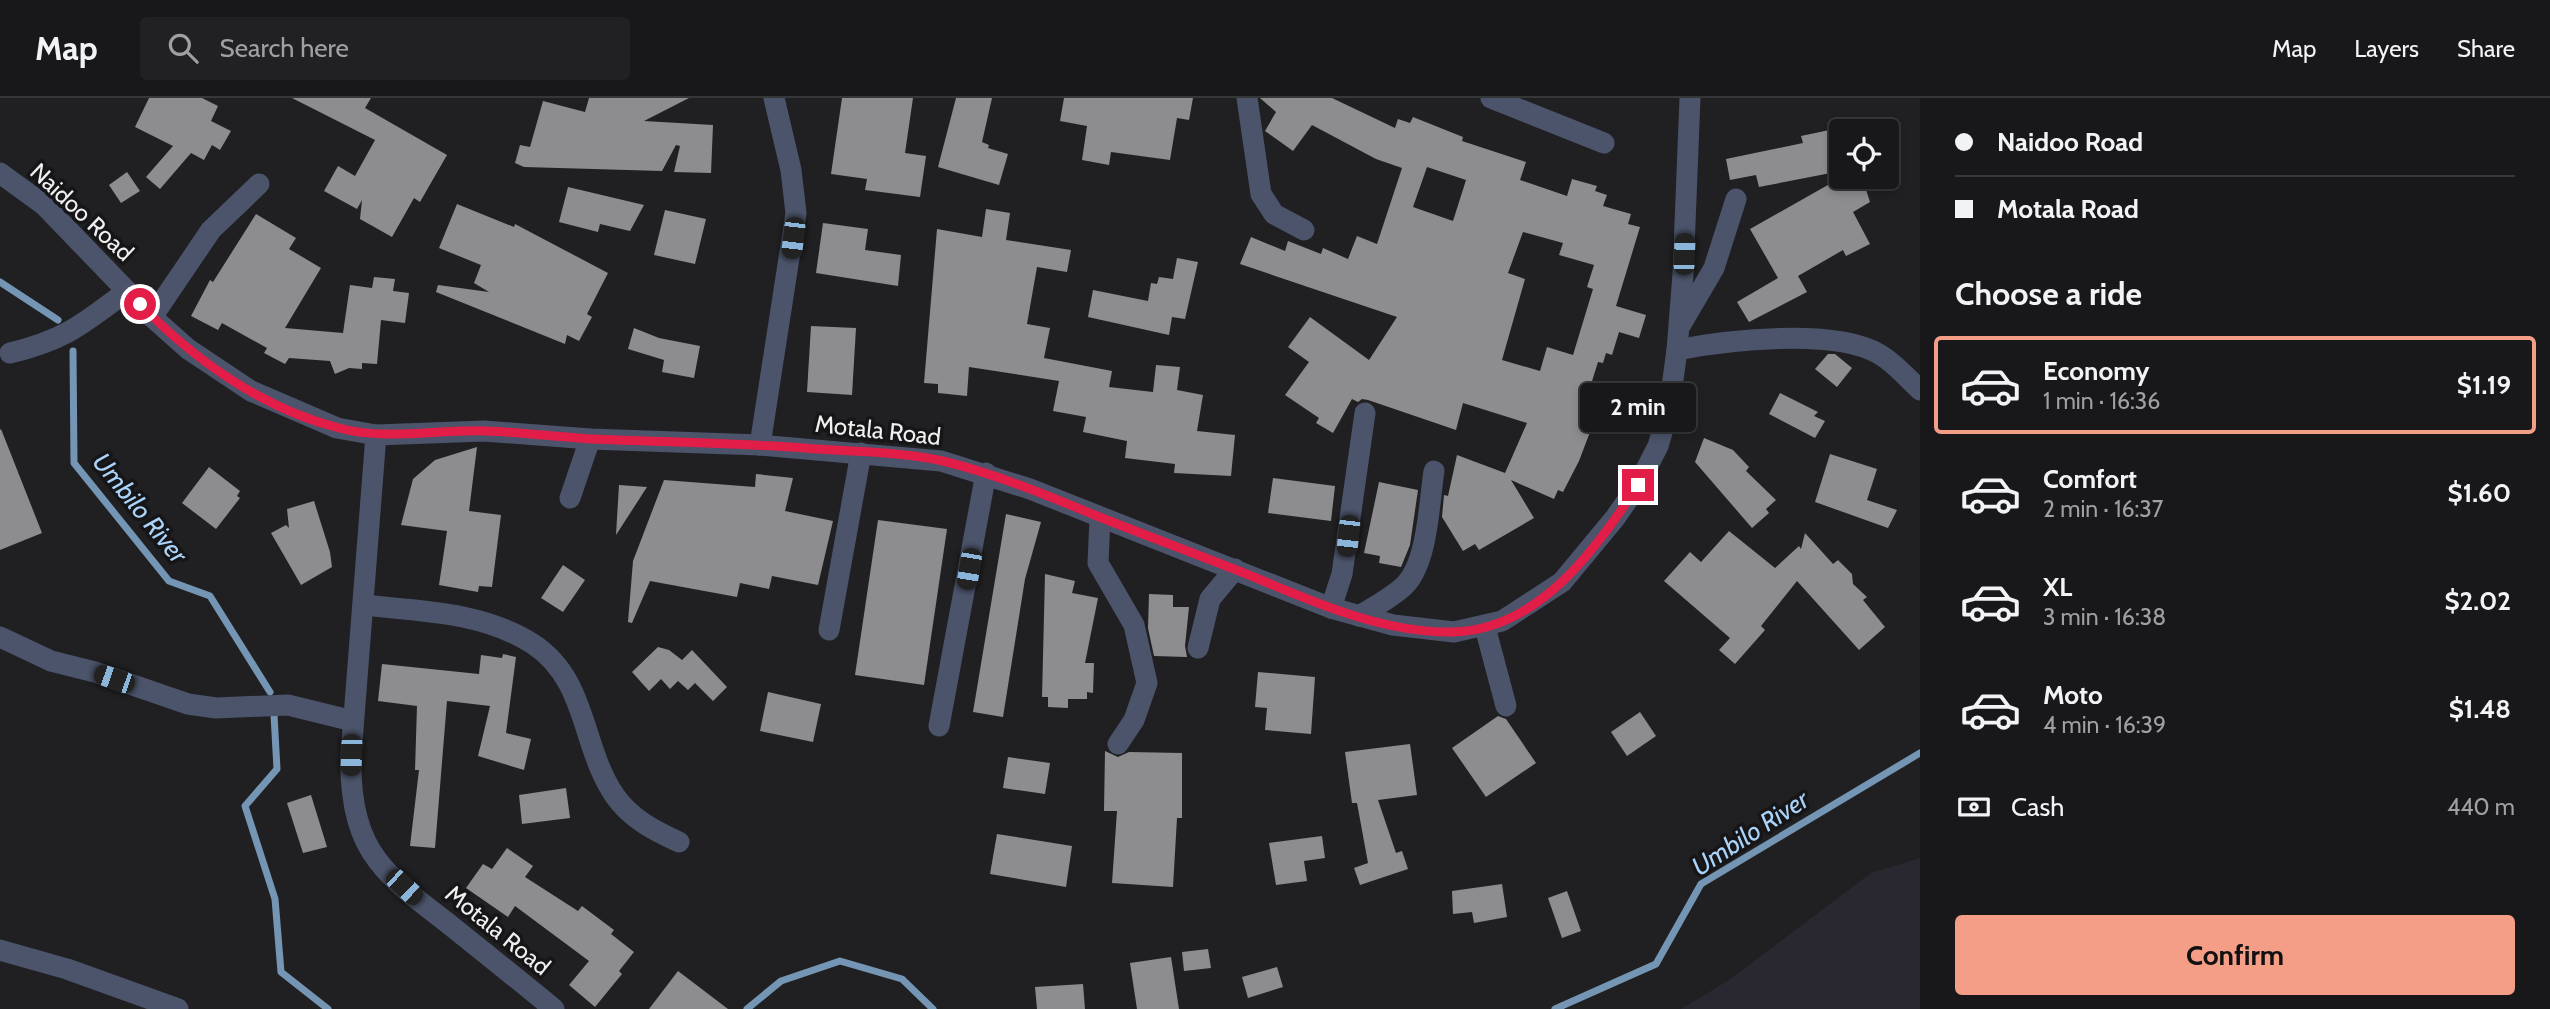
<!DOCTYPE html>
<meta charset="utf-8">
<style>
:root{--surface:#18181a;--page:#212123;--text:#f1f3f6;--muted:#9fa0a2;--line:#363739;--accent:#f49e87}
body{margin:0;font-family:Cabin,sans-serif;background:var(--page);color:var(--text);height:100vh;display:flex;flex-direction:column;font-size:26px;white-space:nowrap}
*{box-sizing:border-box;margin:0}
p{font-size:23px;color:var(--muted)}
.icon{flex:none;width:38px;height:38px;fill:none;stroke:currentColor;stroke-width:2;stroke-linecap:round;stroke-linejoin:round}
.map{position:relative;flex:1;overflow:hidden}
.sheet{display:flex;flex-direction:column;background:var(--surface);width:630px}
.sheet>*{flex:none}
.guide{display:grid;align-content:center;height:154px;padding:0 35px;background:var(--surface)}
.controls{position:absolute;left:1829px;top:21px;display:grid;gap:14px}
.controls a{display:grid;place-items:center;width:70px;height:70px;border-radius:7px;background:var(--surface);box-shadow:0 4px 10px #0003,0 0 0 2px var(--line);font-size:35px}
.end{position:absolute;width:32px;height:32px;margin:-16px;border:9px solid #e11d48;background:#fff;box-shadow:0 0 0 4px #fff}
.from{border-radius:50%}
.bubble{position:absolute;height:49px;border-radius:7px;background:var(--surface);box-shadow:0 4px 10px #0003,0 0 0 2px var(--line);font-size:23px;font-weight:700;line-height:49px;text-align:center}
.car{position:absolute;width:21px;height:42px;margin:-21px -10px;border-radius:9px;box-shadow:0 0 5px 2px #0007;background:linear-gradient(#222 24%,#8ab4d8 0 40%,#222 0 76%,#8ab4d8 0 86%,#222 0)}
.guide b{display:flex;align-items:center;gap:24px;height:66px;font-size:26px}
.guide b+b{border-top:2px solid var(--line)}
.guide i{width:18px;height:18px;background:var(--text)}
ul{padding:0;list-style:none}
li{display:flex;align-items:center;gap:21px;height:98px;margin:0 14px 10px;padding:0 21px;border:4px solid transparent;border-radius:7px}
li div{flex:1}
li b{display:block;font-size:26px}
li em{font-style:normal;font-weight:700}
li.active{border-color:var(--accent)}
li>.icon{width:63px;height:63px;stroke-width:1.5}
h2{padding:0 35px;font-size:32px;line-height:84px}
.pay{display:flex;align-items:center;gap:18px;height:77px;padding:0 35px;font-size:26px}
.pay p{margin-inline-start:auto}
.button{display:flex;gap:14px;margin-top:auto;padding:14px 35px}
.button a{flex:1;height:80px;border-radius:7px;background:var(--accent);color:#111;font-size:28px;font-weight:700;line-height:80px;text-align:center}
header{display:flex;align-items:center;gap:42px;box-sizing:border-box;height:98px;padding:0 35px;background:var(--surface);border-bottom:2px solid var(--line)}
header strong{font-size:33px}
nav{display:flex;gap:38px;margin-inline-start:auto;font-size:24px}
.search{width:490px;height:63px;background:var(--page);display:flex;align-items:center;gap:18px;box-sizing:border-box;padding:0 24px;border-radius:7px;color:var(--muted);font-size:26px}
main{display:flex;flex:1;min-height:0}
.map>svg:first-child{display:block}
.built{fill:#292830}
.lines{fill:none;stroke-linecap:round;stroke-linejoin:round}
.stream{stroke:#7496b4;stroke-width:7}
.building{fill:#8d8c8f;fill-rule:evenodd}
.minor{stroke:#4b546a;stroke-width:21}
.route{stroke:#e11d48;stroke-width:9}
.labels{text-anchor:middle;dominant-baseline:central;stroke-width:7;stroke-linejoin:round;paint-order:stroke}
.street-label{font-size:24px;fill:#f0f0f1;stroke:#161618}
.water-label{font-size:26px;font-style:italic;fill:#aad3f9;stroke:#161618}
</style>
<header>
<strong>Map</strong>
<div class="search"><svg class="icon" aria-label="search" viewBox="0 0 24 24"><circle cx="10" cy="10" r="6"/><path d="M15 15l6 6"/></svg>Search here</div>
<nav><a>Map</a><a>Layers</a><a>Share</a></nav>
</header>
<main>
<div class="map">
<svg width="1920" height="911" viewBox="0 0 1920 911">
<rect width="100%" height="100%" fill="#202022"/>
<polygon class="built" points="1920,760 1920,911 1681,911 1729,882 1871,775"/>
<g class="lines">
<g class="stream">
<polyline points="0,184 58,222"/>
<polyline points="73,253 74,365 169,483 210,498 270,594"/>
<polyline points="274,617 277,671 245,708 275,801 281,874 328,911"/>
<polyline points="747,911 781,883 840,863 902,881 933,911"/>
<polyline points="1555,911 1656,866 1701,786 1920,655"/>
</g>
</g>
<g class="building">
<polygon points="149,0 202,0 218,8 211,23 231,33 220,52 212,47 204,62 191,55 160,91 146,79 173,48 135,29"/>
<polygon points="292,0 371,0 365,10 447,57 420,104 414,100 392,139 360,121 362,102 357,111 324,93 338,68 355,78 375,42"/>
<polygon points="589,0 689,0 644,23 713,27 711,75 674,74 680,48 676,47 662,73 524,69 515,65 520,47 530,49 543,3 585,14"/>
<polygon points="842,0 913,0 905,55 926,58 920,99 865,92 867,81 831,76"/>
<polygon points="956,0 992,0 982,44 989,47 988,50 1008,56 999,87 938,69"/>
<polygon points="1064,0 1193,0 1189,22 1177,20 1170,62 1111,54 1109,67 1082,62 1087,28 1060,23"/>
<path d="M1260,0H1332L1395,30L1398,21L1410,25L1413,19L1463,39L1462,43L1526,64L1520,82L1567,98L1572,81L1597,88L1595,93L1607,97L1603,108L1631,116L1628,126L1640,129L1616,208L1646,217L1639,240L1619,234L1612,257L1606,255L1603,265L1598,264L1587,299L1597,304L1593,311L1598,313L1579,363L1563,394L1558,392L1554,401L1511,382L1534,420L1479,452L1475,446L1463,453L1442,419L1444,397L1448,398L1457,357L1505,375L1527,325L1463,305L1456,332L1368,302L1362,301L1358,304L1352,301L1333,335L1316,325L1319,320L1285,297L1309,264L1288,249L1310,219L1369,262L1397,219L1240,166L1251,139L1285,153L1288,143L1321,156L1323,150L1348,161L1357,138L1377,146L1402,70L1376,61L1312,27L1293,53L1265,33L1276,14ZM1427,69L1466,82L1453,123L1413,109ZM1523,134L1563,145L1559,157L1594,167L1587,189L1593,191L1573,257L1547,249L1540,273L1502,262L1525,181L1508,175Z"/>
<polygon points="1834,31 1841,73 1759,89 1756,77 1730,82 1726,61 1803,45 1801,38"/>
<polygon points="127,74 140,93 121,105 109,87"/>
<polygon points="1842,79 1862,79 1870,104 1853,114 1870,146 1846,158 1843,152 1798,178 1807,194 1749,224 1737,204 1778,180 1750,131"/>
<polygon points="568,89 644,107 630,133 600,126 598,134 559,124"/>
<polygon points="457,106 514,129 515,126 608,175 587,216 592,219 579,243 567,237 565,246 436,194 438,187 489,194 474,185 481,167 439,150"/>
<polygon points="986,111 1010,115 1006,142 1071,152 1067,174 1037,169 1027,226 1050,230 1044,260 1112,273 1109,289 1153,294 1156,267 1180,269 1177,292 1203,297 1197,333 1235,337 1231,378 1174,375 1175,366 1125,360 1127,343 1083,334 1086,319 1053,313 1059,283 969,269 967,298 938,295 938,286 924,285 937,131 982,139"/>
<polygon points="665,112 706,121 695,166 654,157"/>
<polygon points="256,116 296,140 289,151 321,170 285,230 343,235 350,187 372,190 374,179 395,181 393,193 409,195 405,225 381,222 377,266 362,265 362,271 349,270 335,276 330,263 289,260 285,266 264,255 267,250 222,225 218,232 191,218 210,182 213,184"/>
<polygon points="823,125 868,131 865,152 901,157 898,188 816,175"/>
<polygon points="1177,160 1198,164 1185,221 1172,219 1169,237 1088,219 1093,192 1148,203 1151,185 1157,186 1159,179 1173,181"/>
<polygon points="811,228 856,230 852,297 807,294"/>
<polygon points="634,230 659,240 700,248 694,280 662,274 664,262 628,251"/>
<polygon points="1828,256 1835,256 1852,270 1837,289 1815,271"/>
<polygon points="1780,295 1818,314 1814,318 1825,323 1815,340 1769,316"/>
<polygon points="1,331 42,435 0,452 0,332"/>
<polygon points="1704,340 1733,352 1749,369 1746,373 1776,402 1766,411 1769,415 1752,430 1695,364"/>
<polygon points="477,349 469,413 501,417 492,489 479,488 478,494 439,487 447,433 401,427 413,381 435,362"/>
<polygon points="1830,356 1877,371 1867,402 1897,412 1888,430 1815,404"/>
<polygon points="209,369 240,393 237,398 240,400 216,431 182,405"/>
<polygon points="756,376 793,380 785,413 833,423 818,487 772,478 769,491 740,485 737,499 650,483 632,525 628,524 633,463 664,382 755,389"/>
<polygon points="1273,380 1335,388 1331,423 1268,415"/>
<polygon points="1379,384 1418,392 1410,447 1401,469 1379,465 1380,458 1364,455"/>
<polygon points="619,387 647,389 616,437"/>
<polygon points="314,403 330,454 332,469 301,487 271,435 286,427 289,430 287,411"/>
<polygon points="1006,416 1041,424 1025,481 1003,619 973,614"/>
<polygon points="878,422 947,431 924,587 855,577"/>
<polygon points="1729,433 1775,470 1799,448 1801,451 1805,435 1833,466 1838,462 1852,476 1853,486 1867,499 1863,502 1885,529 1859,552 1797,483 1761,528 1765,532 1735,566 1719,552 1730,540 1664,483 1690,454 1701,464"/>
<polygon points="563,467 585,482 563,514 541,500"/>
<polygon points="1045,476 1075,483 1072,495 1098,500 1085,565 1094,565 1093,595 1087,594 1087,601 1068,601 1068,610 1048,609 1048,599 1042,599"/>
<polygon points="1149,496 1173,497 1173,509 1189,509 1185,548 1187,559 1154,558 1148,530"/>
<polygon points="658,549 669,552 682,562 692,552 727,589 713,603 695,585 688,592 678,583 670,591 661,581 649,593 632,574"/>
<polygon points="503,556 516,559 506,635 531,641 524,672 478,658 490,608 447,603 435,750 410,748 419,672 415,672 417,608 378,603 382,566 479,576 481,557 502,560"/>
<polygon points="1258,574 1315,579 1311,636 1265,632 1267,610 1255,609"/>
<polygon points="768,594 821,606 813,644 760,633"/>
<polygon points="1640,614 1656,638 1627,658 1611,634"/>
<polygon points="1498,618 1506,621 1536,665 1486,699 1452,650"/>
<polygon points="1410,646 1417,697 1378,702 1396,755 1402,753 1408,771 1360,787 1354,770 1368,765 1357,705 1352,705 1345,654"/>
<polygon points="1105,653 1118,659 1129,654 1182,655 1182,720 1177,720 1173,789 1112,785 1117,713 1104,713"/>
<polygon points="1008,659 1050,665 1045,696 1003,690"/>
<polygon points="566,690 570,720 522,726 519,697"/>
<polygon points="311,697 327,749 303,755 287,705"/>
<polygon points="997,736 1072,748 1066,789 990,776"/>
<polygon points="1322,738 1325,760 1304,763 1307,783 1276,787 1269,745"/>
<polygon points="507,750 533,768 525,779 578,813 582,808 614,832 611,836 634,854 619,873 622,876 595,909 569,887 589,863 515,808 508,819 466,790 483,766 492,771"/>
<polygon points="1502,786 1507,819 1474,825 1472,814 1453,816 1452,793"/>
<polygon points="1567,793 1581,833 1562,840 1548,800"/>
<polygon points="1208,851 1211,870 1184,873 1182,854"/>
<polygon points="1171,859 1179,911 1137,911 1130,865"/>
<polygon points="1277,869 1283,889 1248,900 1242,879"/>
<polygon points="678,873 728,911 649,911"/>
<polygon points="1083,886 1085,911 1037,911 1035,889"/>
</g>
<g class="lines">
<g class="minor">
<polyline points="1247,0 1261,96 1274,116 1304,132"/>
<polyline points="1491,0 1604,45"/>
<polyline points="0,75 44,107 152,219 188,251 251,293 337,330 376,337 484,333 590,341 760,347 941,363 1030,391 1331,510 1393,527 1454,534 1502,523 1562,484 1615,420 1638,387 1658,348 1669,311 1677,252 1683,176 1690,0"/>
<polyline points="152,219 211,132 259,86"/>
<polyline points="1680,228 1714,170 1736,101"/>
<path d="M1677,252C1727,242 1834,230 1879,256C1895,265 1907,280 1920,292"/>
<path d="M10,255C65,242 83,226 127,193"/>
<path d="M376,337L351,657C350,693 354,733 378,763C397,788 426,808 450,827C485,855 520,883 554,911"/>
<polyline points="760,347 796,115 791,72 774,0"/>
<polyline points="570,400 590,341"/>
<polyline points="1100,419 1098,465 1134,527 1147,585 1134,622 1118,646"/>
<path d="M363,507C420,513 484,514 533,546C588,582 581,649 615,698C631,721 655,733 679,744"/>
<polyline points="1331,510 1342,476 1365,315"/>
<path d="M1359,518C1374,509 1391,500 1404,488C1428,465 1429,405 1434,373"/>
<polyline points="1485,529 1506,608"/>
<polyline points="829,532 861,355"/>
<polyline points="0,539 51,563 95,574 188,606 216,610 288,607 353,623"/>
<polyline points="1198,550 1210,501 1235,471"/>
<polyline points="939,628 986,375"/>
<polyline points="0,852 67,871 178,911"/>
</g>
</g>
<g class="lines">
<path class="route" d="M140,206C193,261 263,311 339,330C387,343 436,331 485,333C521,334 556,339 592,341C662,344 733,345 804,350C850,354 898,353 943,363C996,376 1046,397 1097,418C1147,438 1199,457 1249,477C1314,504 1382,535 1453,534C1538,532 1596,452 1638,387"/>
</g>
<g class="labels">
<g class="street-label">
<text transform="translate(82 114) rotate(43)">Naidoo Road</text>
<text transform="translate(878 332) rotate(6)">Motala Road</text>
<text transform="translate(498 832) rotate(39)">Motala Road</text>
</g>
<g class="water-label">
<text transform="translate(140 410) rotate(51)">Umbilo River</text>
<text transform="translate(1750 735) rotate(-33)">Umbilo River</text>
</g>
</g>
</svg>
<div class="controls">
<a><svg class="icon" aria-label="locate" viewBox="0 0 24 24"><circle cx="12" cy="12" r="6"/><path d="M12 2v4M12 18v4M2 12h4M18 12h4"/></svg></a>
</div>
<i class="end from" style="left:140px;top:206px"></i>
<i class="end" style="left:1638px;top:387px"></i>
<div class="bubble" style="left:1580px;top:285px;width:116px">2 min</div>
<i class="car" style="left:793px;top:140px;rotate:187deg"></i>
<i class="car" style="left:1684px;top:156px;rotate:2deg"></i>
<i class="car" style="left:1348px;top:438px;rotate:186deg"></i>
<i class="car" style="left:969px;top:471px;rotate:190deg"></i>
<i class="car" style="left:114px;top:581px;rotate:289deg"></i>
<i class="car" style="left:351px;top:657px;rotate:182deg"></i>
<i class="car" style="left:404px;top:789px;rotate:133deg"></i>
</div>
<section class="sheet">
<div class="guide">
<b><i class="from"></i>Naidoo Road</b>
<b><i></i>Motala Road</b>
</div>
<h2>Choose a ride</h2>
<ul>
<li class="active"><svg class="icon" aria-label="car" viewBox="0 0 24 24"><path d="M5 17H2v-5l4-1 3-4h7l3 4 3 1v5h-3M9 17h6M6 11h13"/><circle cx="7" cy="17" r="2"/><circle cx="17" cy="17" r="2"/></svg><div><b>Economy</b><p>1 min · 16:36</p></div><em>$1.19</em></li>
<li><svg class="icon" aria-label="car" viewBox="0 0 24 24"><path d="M5 17H2v-5l4-1 3-4h7l3 4 3 1v5h-3M9 17h6M6 11h13"/><circle cx="7" cy="17" r="2"/><circle cx="17" cy="17" r="2"/></svg><div><b>Comfort</b><p>2 min · 16:37</p></div><em>$1.60</em></li>
<li><svg class="icon" aria-label="car" viewBox="0 0 24 24"><path d="M5 17H2v-5l4-1 3-4h7l3 4 3 1v5h-3M9 17h6M6 11h13"/><circle cx="7" cy="17" r="2"/><circle cx="17" cy="17" r="2"/></svg><div><b>XL</b><p>3 min · 16:38</p></div><em>$2.02</em></li>
<li><svg class="icon" aria-label="car" viewBox="0 0 24 24"><path d="M5 17H2v-5l4-1 3-4h7l3 4 3 1v5h-3M9 17h6M6 11h13"/><circle cx="7" cy="17" r="2"/><circle cx="17" cy="17" r="2"/></svg><div><b>Moto</b><p>4 min · 16:39</p></div><em>$1.48</em></li>
</ul>
<div class="pay"><svg class="icon" aria-label="cash" viewBox="0 0 24 24"><path d="M3 7h18v10H3z"/><circle cx="12" cy="12" r="2"/></svg>Cash<p>440 m</p></div>
<div class="button"><a>Confirm</a></div>
</section>
</main>
